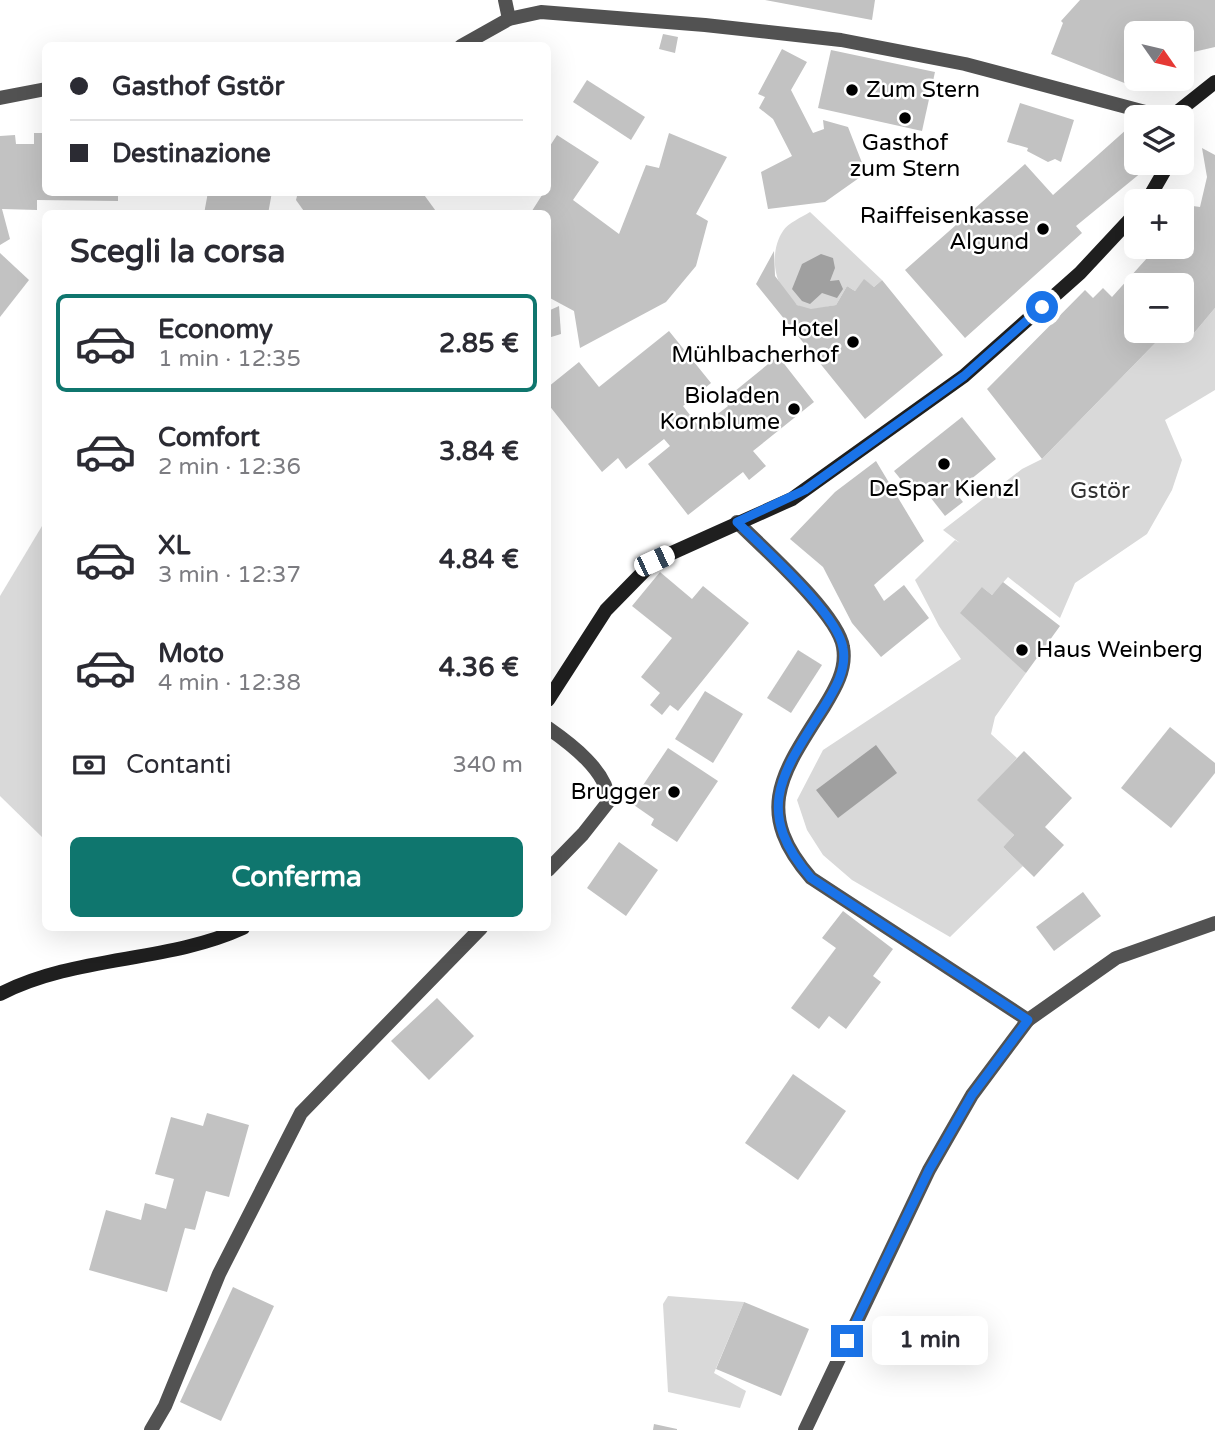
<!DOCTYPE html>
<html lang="it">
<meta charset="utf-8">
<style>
:root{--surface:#fff;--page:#f2f2f3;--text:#2b2b33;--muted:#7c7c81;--line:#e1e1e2;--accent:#0f766e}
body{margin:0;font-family:"Varela Round",sans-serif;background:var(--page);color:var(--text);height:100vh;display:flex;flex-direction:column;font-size:26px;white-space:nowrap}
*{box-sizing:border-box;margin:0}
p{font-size:23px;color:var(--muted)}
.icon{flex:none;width:38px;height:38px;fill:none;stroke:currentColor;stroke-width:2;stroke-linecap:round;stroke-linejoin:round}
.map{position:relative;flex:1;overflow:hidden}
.side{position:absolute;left:42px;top:210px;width:509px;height:721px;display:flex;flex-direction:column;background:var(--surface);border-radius:10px;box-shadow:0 7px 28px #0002}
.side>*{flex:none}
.banner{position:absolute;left:42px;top:42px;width:509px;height:154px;border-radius:10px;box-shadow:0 7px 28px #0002;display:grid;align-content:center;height:154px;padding:0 28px;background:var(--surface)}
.needle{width:46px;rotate:124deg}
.tools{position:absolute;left:1124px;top:21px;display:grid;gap:14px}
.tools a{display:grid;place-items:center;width:70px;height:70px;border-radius:10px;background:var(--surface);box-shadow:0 7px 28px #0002;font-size:35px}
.end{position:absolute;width:32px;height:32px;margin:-16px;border:9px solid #1a73e8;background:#fff;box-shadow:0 0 0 4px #fff}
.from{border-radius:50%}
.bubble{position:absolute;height:49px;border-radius:10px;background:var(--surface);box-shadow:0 7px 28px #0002;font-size:23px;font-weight:700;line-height:49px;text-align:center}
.car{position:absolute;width:21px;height:42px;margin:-21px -10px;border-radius:9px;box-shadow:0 0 5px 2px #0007;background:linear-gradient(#fff 24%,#345 0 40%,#fff 0 76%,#345 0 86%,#fff 0)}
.banner b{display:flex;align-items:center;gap:24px;height:66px;font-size:26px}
.banner b+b{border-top:2px solid var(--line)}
.banner i{width:18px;height:18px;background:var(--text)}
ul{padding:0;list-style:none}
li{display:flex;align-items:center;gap:21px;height:98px;margin:0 14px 10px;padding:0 14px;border:4px solid transparent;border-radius:10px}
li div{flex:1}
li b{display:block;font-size:26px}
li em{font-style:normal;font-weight:700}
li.active{border-color:var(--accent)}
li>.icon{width:63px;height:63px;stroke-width:1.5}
h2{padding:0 28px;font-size:32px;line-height:84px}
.pay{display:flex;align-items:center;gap:18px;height:77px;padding:0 28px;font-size:26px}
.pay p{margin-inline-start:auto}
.primary-button{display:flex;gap:14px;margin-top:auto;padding:14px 28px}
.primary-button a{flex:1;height:80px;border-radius:10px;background:var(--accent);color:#fff;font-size:28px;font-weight:700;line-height:80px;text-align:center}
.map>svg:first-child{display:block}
.green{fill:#d9d9d9}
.water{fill:#a0a0a0}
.building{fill:#c2c2c2}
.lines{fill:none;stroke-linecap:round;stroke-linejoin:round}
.lane{stroke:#525252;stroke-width:14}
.street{stroke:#525252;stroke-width:14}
.secondary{stroke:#1f1f1f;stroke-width:14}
.route{stroke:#1a73e8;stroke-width:9}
.poi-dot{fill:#000;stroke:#fff;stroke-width:2.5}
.labels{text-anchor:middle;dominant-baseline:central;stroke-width:5;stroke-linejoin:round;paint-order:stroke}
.poi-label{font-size:23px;fill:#000;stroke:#fff;text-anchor:end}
.park-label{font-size:23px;fill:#303030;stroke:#fff}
</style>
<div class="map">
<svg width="1215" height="1430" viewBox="0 0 1215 1430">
<rect width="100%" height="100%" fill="#fff"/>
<g class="green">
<path d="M810,212L882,280L874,287L864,280L855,291L847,286L836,305C828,306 817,310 808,309C776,302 766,256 783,231C788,223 802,217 810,212Z"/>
<polygon points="1215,308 1215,390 1165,420 1182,460 1172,490 1147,534 1075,583 1060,618 1008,577 992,595 982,587 1026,673 995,717 991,734 1017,758 978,800 1014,835 1003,847 1023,866 950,937 852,880 823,855 807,830 797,800 823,750 961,659 939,626 915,580 955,540 960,543 943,530 1022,469 1042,459 1167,331 1189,339"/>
<polygon points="45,521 45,840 0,796 0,596"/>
<polygon points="668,1296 744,1302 714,1373 746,1391 740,1408 668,1392 663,1304"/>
</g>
<g class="water">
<polygon points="821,254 833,258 835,268 830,281 839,280 843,289 837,298 822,293 810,304 802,301 792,289 802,264"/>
<polygon points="876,745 897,773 838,818 816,790"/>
</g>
<g class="building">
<polygon points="765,0 875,0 872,20"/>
<polygon points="1080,0 1215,0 1215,47 1189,53 1193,70 1181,73 1181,33 1136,33 1136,79 1155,80 1132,86 1051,54 1063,23 1061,21"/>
<polygon points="663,34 678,37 675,53 659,49"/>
<polygon points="782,49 807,62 791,90 813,133 824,129 823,120 848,127 866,173 825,202 768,209 761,172 792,156 773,119 759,108 765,97 758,94"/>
<polygon points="831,50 935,72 922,131 818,108"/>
<polygon points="587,80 645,117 631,140 573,102"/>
<polygon points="1020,103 1074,120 1061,162 1055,159 1048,162 1027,151 1028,148 1007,142"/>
<polygon points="1127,129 1136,138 1136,163 1153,163 1076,226 1082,233 965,338 905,270 1025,164 1053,195"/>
<polygon points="34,133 46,133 46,192 118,192 118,201 37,200 37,210 2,209 10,239 0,245 0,136 15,135 16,144 34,144"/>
<polygon points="669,133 727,157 696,214 708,221 696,266 666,302 580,348 574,311 548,297 548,214 530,214 544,192 548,192 551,183 548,181 548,149 557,135 599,162 573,200 619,234 646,165 659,168"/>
<polygon points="1202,148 1215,155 1215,308 1189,339 1172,331 1181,331 1181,285 1136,285 1136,331 1167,331 1042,459 987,389 1085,290 1093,298 1103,288 1112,297 1157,247 1181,247 1181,219 1193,206 1200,207 1207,177"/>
<polygon points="208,192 272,192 268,214 204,214"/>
<polygon points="298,192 422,192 438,214 306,214 296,200"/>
<polygon points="774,251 775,276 797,305 811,309 836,305 847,286 855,291 864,279 874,287 882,280 943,355 865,419 756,284"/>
<polygon points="0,253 29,280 0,317"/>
<polygon points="559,306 561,334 548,338 548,311"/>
<polygon points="669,331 711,383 683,406 700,428 728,406 724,400 778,356 814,402 753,451 766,466 749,480 743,472 688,515 648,464 670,446 664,439 626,469 618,458 602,472 548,404 548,387 579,362 599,387"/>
<polygon points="962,417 996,459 955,492 963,502 945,516 920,484 911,492 894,471"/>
<polygon points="876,461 924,541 874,585 884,601 904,585 929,618 881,657 852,623 823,567 790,539 835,492"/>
<polygon points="660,572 692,599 703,586 749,623 678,711 670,705 662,715 650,705 660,693 641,677 672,638 632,606"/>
<polygon points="1003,582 1060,626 1026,673 960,613 982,587 992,595"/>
<polygon points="798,650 822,665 791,713 767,698"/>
<polygon points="705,691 743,714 713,763 675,739"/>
<polygon points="1170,727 1215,763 1215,773 1171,828 1121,788"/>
<polygon points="668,748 718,781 677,842 651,825 654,819 631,803"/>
<polygon points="1024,751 1072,798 1045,827 1064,845 1034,877 1003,847 1014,835 977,800"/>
<polygon points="619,842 658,870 626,916 587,888"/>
<polygon points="1083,892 1101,916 1054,951 1036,927"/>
<polygon points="843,911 893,949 873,976 881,982 846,1029 829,1016 819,1029 791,1008 836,948 822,938"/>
<polygon points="437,998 474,1036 429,1080 391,1041"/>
<polygon points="793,1074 846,1111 798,1180 745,1143"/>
<polygon points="207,1113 249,1125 229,1197 206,1191 195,1230 185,1228 167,1292 89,1270 106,1210 141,1220 145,1203 166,1209 174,1179 155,1174 171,1117 203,1126"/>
<polygon points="233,1287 274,1306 221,1421 180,1402"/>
<polygon points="744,1302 809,1329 781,1396 716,1369"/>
<polygon points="654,1424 677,1429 677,1430 653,1430"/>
</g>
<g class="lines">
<g class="lane">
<path d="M548,728C571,744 607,771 609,801L583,834L548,870"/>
<polyline points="151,1430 165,1406 219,1274 301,1113 481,928"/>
</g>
<g class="street">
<polyline points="505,0 509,19"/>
<polyline points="461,46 509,19 541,12 705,25 841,40 965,64 1164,117"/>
<polyline points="0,98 46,89"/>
<path d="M737,522C763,548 838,614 843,647C847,669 835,689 824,707C783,772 752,810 811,878L1028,1020L1116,958L1215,923"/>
<polyline points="805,1430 929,1170 972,1095 1028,1020"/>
</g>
<g class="secondary">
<polyline points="1171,117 1215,82"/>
<polyline points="1147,201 1169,163"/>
<polyline points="548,700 606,610 654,561 792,499 964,376 1080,273 1136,213"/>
<path d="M0,994C75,955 167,963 243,928"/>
</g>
</g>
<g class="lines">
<path class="route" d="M847,1341L929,1170L972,1095L1028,1020L811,878C752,810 783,772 824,707C835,689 847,670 843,648C838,614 763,548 737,522L805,490L964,376L1042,307"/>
</g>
<g class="poi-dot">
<circle cx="852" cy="90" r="7"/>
<circle cx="905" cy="118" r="7"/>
<circle cx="1043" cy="229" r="7"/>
<circle cx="853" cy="342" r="7"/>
<circle cx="794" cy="409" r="7"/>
<circle cx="944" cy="464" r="7"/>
<circle cx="1022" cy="650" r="7"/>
<circle cx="674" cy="792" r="7"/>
</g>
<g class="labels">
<g class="poi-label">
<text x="866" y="90" text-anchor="start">Zum Stern</text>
<text x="905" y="143" text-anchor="middle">Gasthof<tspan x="905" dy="26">zum Stern</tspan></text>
<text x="1029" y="216">Raiffeisenkasse<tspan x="1029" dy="26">Algund</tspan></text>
<text x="839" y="329">Hotel<tspan x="839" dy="26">Mühlbacherhof</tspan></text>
<text x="780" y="396">Bioladen<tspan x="780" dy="26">Kornblume</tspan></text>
<text x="944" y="489" text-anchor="middle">DeSpar Kienzl</text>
<text x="1036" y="650" text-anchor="start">Haus Weinberg</text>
<text x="660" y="792">Brugger</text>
</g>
<g class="park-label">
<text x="1100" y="491">Gstör</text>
</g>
</g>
</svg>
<div class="tools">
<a><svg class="needle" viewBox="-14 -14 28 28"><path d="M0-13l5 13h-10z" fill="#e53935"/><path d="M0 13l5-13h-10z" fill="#7c7c81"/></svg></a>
<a><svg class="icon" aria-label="layers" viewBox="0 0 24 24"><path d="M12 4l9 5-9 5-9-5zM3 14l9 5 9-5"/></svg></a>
<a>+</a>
<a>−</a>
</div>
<i class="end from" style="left:1042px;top:307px"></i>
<i class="end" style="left:847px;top:1341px"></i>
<div class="bubble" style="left:872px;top:1316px;width:116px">1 min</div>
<i class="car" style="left:654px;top:561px;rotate:65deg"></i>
<div class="banner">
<b><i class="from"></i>Gasthof Gstör</b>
<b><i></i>Destinazione</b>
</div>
<section class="side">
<h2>Scegli la corsa</h2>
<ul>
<li class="active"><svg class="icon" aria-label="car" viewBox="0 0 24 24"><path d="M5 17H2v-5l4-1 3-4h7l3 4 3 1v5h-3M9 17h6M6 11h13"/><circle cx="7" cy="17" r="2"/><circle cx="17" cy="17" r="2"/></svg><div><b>Economy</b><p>1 min · 12:35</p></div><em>2.85 €</em></li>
<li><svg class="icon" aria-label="car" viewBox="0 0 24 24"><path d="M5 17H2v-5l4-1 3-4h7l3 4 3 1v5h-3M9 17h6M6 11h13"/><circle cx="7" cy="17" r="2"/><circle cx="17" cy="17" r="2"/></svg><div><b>Comfort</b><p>2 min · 12:36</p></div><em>3.84 €</em></li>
<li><svg class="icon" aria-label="car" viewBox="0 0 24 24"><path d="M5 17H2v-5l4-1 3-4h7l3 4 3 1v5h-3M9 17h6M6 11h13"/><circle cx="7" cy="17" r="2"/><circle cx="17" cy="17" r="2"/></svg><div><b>XL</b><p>3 min · 12:37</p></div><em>4.84 €</em></li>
<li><svg class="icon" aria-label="car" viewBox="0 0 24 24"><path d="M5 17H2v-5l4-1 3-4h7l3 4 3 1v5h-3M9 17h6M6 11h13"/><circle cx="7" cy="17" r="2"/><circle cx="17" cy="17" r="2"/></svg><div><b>Moto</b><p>4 min · 12:38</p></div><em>4.36 €</em></li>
</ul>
<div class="pay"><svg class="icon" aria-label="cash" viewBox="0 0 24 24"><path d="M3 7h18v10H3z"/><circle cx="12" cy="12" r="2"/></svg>Contanti<p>340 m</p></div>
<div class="primary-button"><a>Conferma</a></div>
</section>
</div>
